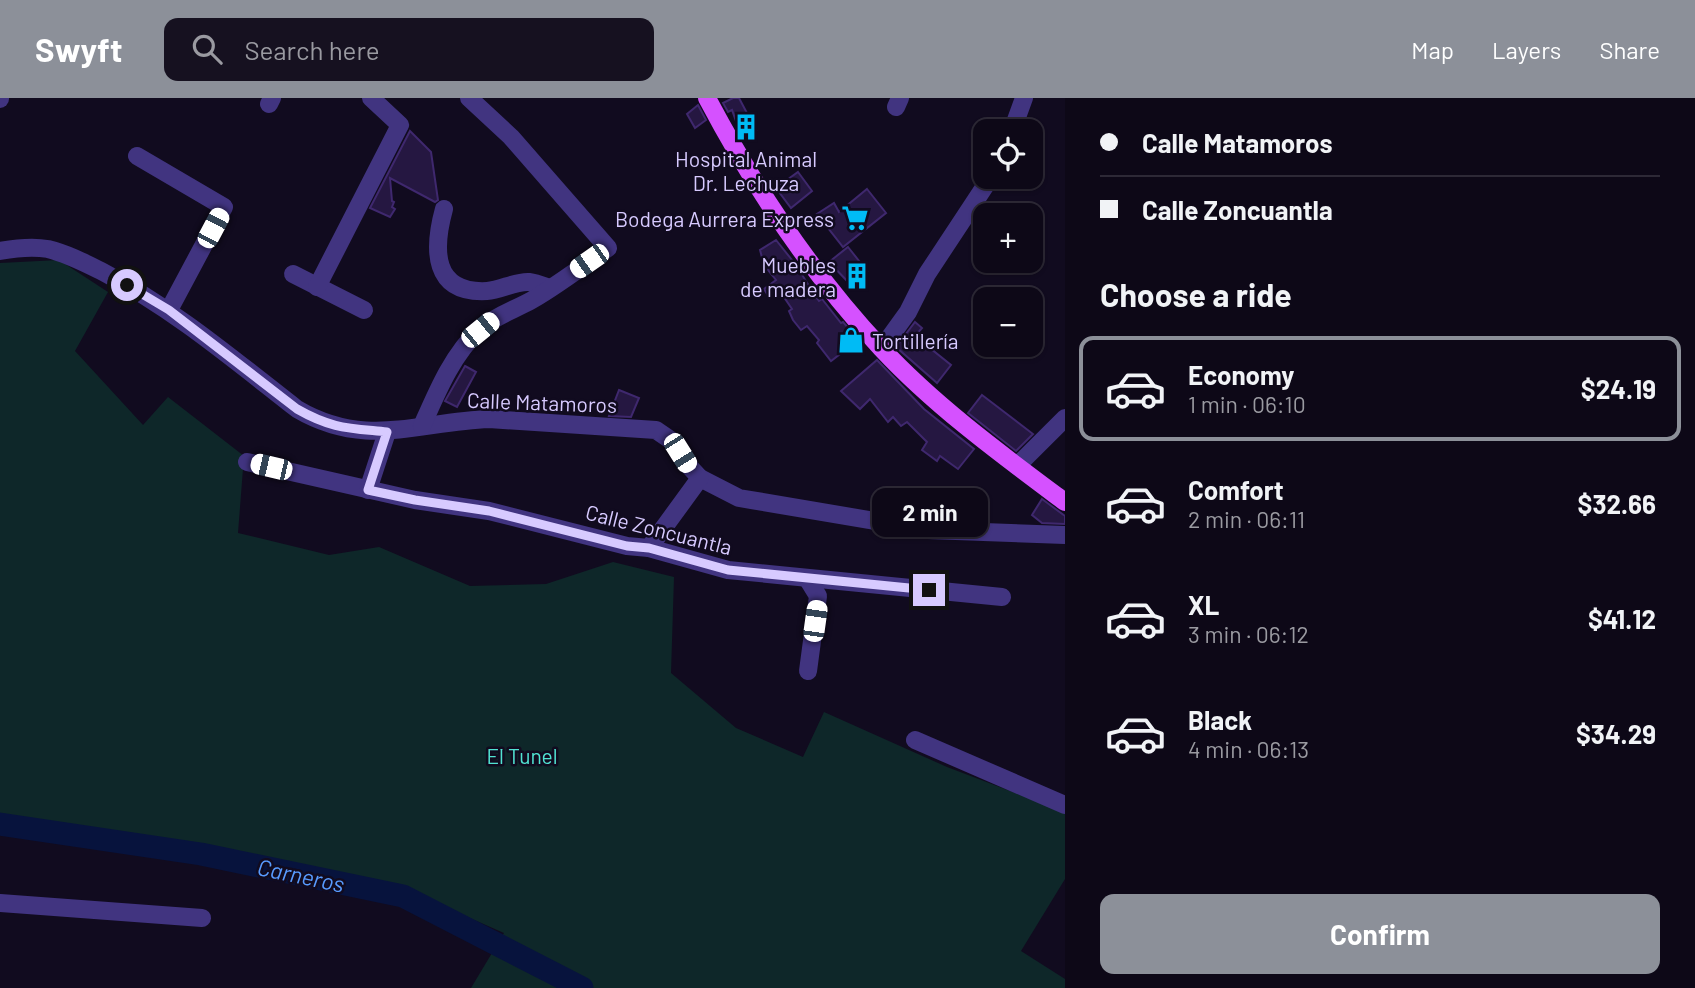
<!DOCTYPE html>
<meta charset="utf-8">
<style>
:root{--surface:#0d0817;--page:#161120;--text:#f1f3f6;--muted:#9a9aa1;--line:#2d2936;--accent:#8c9099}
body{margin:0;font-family:Barlow,sans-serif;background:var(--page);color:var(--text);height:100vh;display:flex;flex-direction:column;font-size:26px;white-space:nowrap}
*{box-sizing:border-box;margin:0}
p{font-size:23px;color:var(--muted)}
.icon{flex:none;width:38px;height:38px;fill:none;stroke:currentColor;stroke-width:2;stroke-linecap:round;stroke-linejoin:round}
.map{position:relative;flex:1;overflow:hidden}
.details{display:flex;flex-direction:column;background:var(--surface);width:630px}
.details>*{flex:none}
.top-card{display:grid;align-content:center;height:154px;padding:0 35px;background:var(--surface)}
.buttons{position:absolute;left:973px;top:21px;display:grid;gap:14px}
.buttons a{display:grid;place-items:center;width:70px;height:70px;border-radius:14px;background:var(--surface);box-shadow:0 2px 5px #0004,0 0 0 2px var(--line);font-size:35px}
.end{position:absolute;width:32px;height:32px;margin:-16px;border:9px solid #d7caff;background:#111;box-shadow:0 0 0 4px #111}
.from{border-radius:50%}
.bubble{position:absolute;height:49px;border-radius:14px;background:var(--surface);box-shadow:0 2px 5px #0004,0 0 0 2px var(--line);font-size:23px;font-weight:700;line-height:49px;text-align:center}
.car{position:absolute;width:21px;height:42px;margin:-21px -10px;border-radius:9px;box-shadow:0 0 5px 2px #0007;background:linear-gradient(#fff 24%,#345 0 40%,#fff 0 76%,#345 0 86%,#fff 0)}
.top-card b{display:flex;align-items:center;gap:24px;height:66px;font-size:26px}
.top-card b+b{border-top:2px solid var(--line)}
.top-card i{width:18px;height:18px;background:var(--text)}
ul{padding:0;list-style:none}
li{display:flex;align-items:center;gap:21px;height:105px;margin:0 14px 10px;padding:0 21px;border:4px solid transparent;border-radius:14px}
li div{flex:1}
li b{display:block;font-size:26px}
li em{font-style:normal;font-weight:700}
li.active{border-color:var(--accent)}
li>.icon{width:63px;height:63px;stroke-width:1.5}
h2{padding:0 35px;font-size:32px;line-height:84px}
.primary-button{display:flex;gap:14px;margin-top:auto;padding:14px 35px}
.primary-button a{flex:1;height:80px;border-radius:14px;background:var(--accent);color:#fff;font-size:28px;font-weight:700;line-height:80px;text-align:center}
header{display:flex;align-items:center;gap:42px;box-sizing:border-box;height:98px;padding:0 35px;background:var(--accent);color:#fff}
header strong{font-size:33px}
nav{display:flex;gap:38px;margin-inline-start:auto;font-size:24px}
.search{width:490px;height:63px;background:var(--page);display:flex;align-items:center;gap:18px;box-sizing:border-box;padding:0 24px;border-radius:14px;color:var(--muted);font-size:26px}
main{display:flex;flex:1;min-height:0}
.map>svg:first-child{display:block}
.green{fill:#0e2729}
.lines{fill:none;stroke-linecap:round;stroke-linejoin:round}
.river{stroke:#07133d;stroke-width:23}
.building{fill:#251741;stroke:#3f286e;stroke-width:2}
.minor{stroke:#413480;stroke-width:18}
.major{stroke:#d551ff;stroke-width:18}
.route{stroke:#d7caff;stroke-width:9}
.labels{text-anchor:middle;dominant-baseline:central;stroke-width:5;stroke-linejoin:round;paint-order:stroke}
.poi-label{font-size:21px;fill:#d7caff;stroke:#110b1f;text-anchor:end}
.street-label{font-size:21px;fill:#d7caff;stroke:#110b1f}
.park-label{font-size:21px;fill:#51e3d2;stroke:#110b1f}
.water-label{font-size:23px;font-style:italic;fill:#589bff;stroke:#110b1f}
</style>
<header>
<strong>Swyft</strong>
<div class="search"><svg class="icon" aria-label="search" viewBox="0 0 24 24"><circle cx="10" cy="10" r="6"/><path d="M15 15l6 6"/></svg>Search here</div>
<nav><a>Map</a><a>Layers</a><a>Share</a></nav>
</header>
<main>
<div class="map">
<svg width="1065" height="890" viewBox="0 0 1065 890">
<rect width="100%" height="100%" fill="#110b1f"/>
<polygon class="green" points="59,162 108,194 75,253 143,327 168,299 244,358 238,435 329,457 379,449 470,488 546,486 613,464 674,479 671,575 736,630 803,659 824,614 947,669 1065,714 1065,781 1021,853 1065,881 1065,890 471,890 504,835 408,793 0,726 0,165"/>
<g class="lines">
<polyline class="river" points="0,726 201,756 403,798 582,890"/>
</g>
<g class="building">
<polygon points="733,0 739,0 756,32 742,40 732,12 728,14 723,5"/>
<polygon points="698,7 706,22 695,30 687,16"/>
<polygon points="410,33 431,54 438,102 435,104 390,80 392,103 394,104 392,109 395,111 390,119 370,110"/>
<polygon points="798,74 812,93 791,110 776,90"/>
<polygon points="867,91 886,115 843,149 817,116 834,105 839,114"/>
<polygon points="776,142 796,167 814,196 819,203 822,201 841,225 843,224 858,241 850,251 848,250 831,263 817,245 819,242 807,228 801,232 793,222 789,213 792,211 779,192 769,199 764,191 776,182 764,167 760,152"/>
<polygon points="848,149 867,173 851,187 829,164"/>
<polygon points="915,224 922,230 915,238 951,267 937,285 896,249"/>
<polygon points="877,262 924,311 974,351 958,371 940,358 937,363 922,352 927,344 907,324 901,328 893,319 888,324 870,301 860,311 841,293"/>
<polygon points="465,268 476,274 457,309 445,303"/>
<polygon points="619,292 639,300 631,319 609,318"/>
<polygon points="982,297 1033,336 1016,353 968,315"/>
<polygon points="1042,401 1065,418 1065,426 1042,425 1032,417"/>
</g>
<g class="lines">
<g class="minor">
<polyline points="0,1 0,0"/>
<polyline points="269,6 272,0"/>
<polyline points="896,9 900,0"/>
<polyline points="1012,33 1024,0"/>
<polyline points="137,58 224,109 169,212"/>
<path d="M444,111C433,151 432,196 487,193C501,192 516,183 529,184C536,185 544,188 550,190"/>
<path d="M0,153C16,150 32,148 48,151C68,156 85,165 103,174C174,211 234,262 297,311C365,351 417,324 489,321L656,332L672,343L688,367L700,380L739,400L928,432L1065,437"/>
<polyline points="293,176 364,212"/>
<polyline points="317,189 400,27 371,0"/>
<polyline points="882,250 908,214 927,176 991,79"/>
<path d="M422,328C437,294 452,257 480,231C495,218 514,212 532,202C558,187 583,168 608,150L511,39L469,0"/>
<polyline points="247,364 415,402 489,413 627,448 649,450 728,472 1002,499"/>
<polyline points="1017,368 1065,320"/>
<polyline points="368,392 387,334"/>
<polyline points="649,450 700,380"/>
<polyline points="807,480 818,498 808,573"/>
<polyline points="915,642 1065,707"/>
<polyline points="0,805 202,820"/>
</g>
<path class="major" d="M707,0C754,89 812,176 881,250C935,308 1002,357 1065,404"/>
</g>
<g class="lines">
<path class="route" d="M127,187L169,212L297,311C332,331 349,330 387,334L368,392L415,402L489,413L627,448L649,450L728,472L929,492"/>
</g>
<defs>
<g id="building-bare" transform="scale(2.1)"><path d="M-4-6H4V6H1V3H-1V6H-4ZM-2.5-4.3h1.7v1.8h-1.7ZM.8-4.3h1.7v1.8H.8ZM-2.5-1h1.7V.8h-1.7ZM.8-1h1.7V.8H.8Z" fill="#00bbf5" stroke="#110b1f" stroke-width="2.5" paint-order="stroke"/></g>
<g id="supermarket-bare" transform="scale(2.1)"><path d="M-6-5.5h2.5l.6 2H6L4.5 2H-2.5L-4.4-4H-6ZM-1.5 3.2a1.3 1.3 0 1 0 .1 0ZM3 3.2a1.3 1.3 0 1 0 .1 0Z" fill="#00bbf5" stroke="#110b1f" stroke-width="2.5" paint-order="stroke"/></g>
<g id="shop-bare" transform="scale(2.1)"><path d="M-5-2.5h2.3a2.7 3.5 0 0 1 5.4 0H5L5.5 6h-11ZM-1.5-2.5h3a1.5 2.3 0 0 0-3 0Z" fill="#00bbf5" stroke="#110b1f" stroke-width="2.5" paint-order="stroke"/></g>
</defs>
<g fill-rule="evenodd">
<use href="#building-bare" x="746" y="29"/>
<use href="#supermarket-bare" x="855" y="120"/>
<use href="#building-bare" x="857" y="178"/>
<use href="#shop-bare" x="851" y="242"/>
</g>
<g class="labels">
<g class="poi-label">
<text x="746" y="60" text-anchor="middle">Hospital Animal<tspan x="746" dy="24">Dr. Lechuza</tspan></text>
<text x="834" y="120">Bodega Aurrera Express</text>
<text x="836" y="166">Muebles<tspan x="836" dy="24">de madera</tspan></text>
<text x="872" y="242" text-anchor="start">Tortillería</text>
</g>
<g class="street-label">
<text transform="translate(542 304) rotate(2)">Calle Matamoros</text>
<text transform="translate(659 431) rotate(14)">Calle Zoncuantla</text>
</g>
<g class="park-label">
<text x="522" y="657">El Tunel</text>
</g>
<g class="water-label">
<text transform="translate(301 777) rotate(12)">Carneros</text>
</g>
</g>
</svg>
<div class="buttons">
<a><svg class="icon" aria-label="locate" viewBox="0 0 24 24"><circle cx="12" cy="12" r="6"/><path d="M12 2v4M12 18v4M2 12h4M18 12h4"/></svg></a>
<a>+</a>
<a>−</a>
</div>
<i class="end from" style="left:127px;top:187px"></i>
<i class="end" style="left:929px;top:492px"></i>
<div class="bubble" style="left:872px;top:390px;width:116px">2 min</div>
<i class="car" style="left:213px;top:130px;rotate:28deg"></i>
<i class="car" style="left:589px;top:163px;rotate:235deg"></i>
<i class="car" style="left:480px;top:232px;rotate:51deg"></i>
<i class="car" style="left:680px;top:355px;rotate:148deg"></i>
<i class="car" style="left:271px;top:369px;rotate:283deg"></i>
<i class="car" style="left:815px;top:523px;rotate:8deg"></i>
</div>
<section class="details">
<div class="top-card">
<b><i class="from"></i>Calle Matamoros</b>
<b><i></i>Calle Zoncuantla</b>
</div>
<h2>Choose a ride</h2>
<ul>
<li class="active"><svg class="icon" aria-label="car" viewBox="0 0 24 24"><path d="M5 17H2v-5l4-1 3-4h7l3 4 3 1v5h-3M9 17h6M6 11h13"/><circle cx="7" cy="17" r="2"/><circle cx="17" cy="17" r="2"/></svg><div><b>Economy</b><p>1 min · 06:10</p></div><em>$24.19</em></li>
<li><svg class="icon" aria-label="car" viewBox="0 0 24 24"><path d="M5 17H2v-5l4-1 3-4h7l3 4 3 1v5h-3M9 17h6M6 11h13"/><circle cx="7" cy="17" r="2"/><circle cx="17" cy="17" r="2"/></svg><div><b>Comfort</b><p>2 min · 06:11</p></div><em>$32.66</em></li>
<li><svg class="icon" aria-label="car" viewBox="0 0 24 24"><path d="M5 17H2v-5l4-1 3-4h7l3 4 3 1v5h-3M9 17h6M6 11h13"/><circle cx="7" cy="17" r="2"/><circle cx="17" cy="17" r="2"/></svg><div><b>XL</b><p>3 min · 06:12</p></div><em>$41.12</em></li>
<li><svg class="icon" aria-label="car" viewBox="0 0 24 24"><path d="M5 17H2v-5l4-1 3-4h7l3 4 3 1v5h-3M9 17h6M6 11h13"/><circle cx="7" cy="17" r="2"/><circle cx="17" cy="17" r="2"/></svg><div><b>Black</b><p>4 min · 06:13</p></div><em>$34.29</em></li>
</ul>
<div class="primary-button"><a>Confirm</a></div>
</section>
</main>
